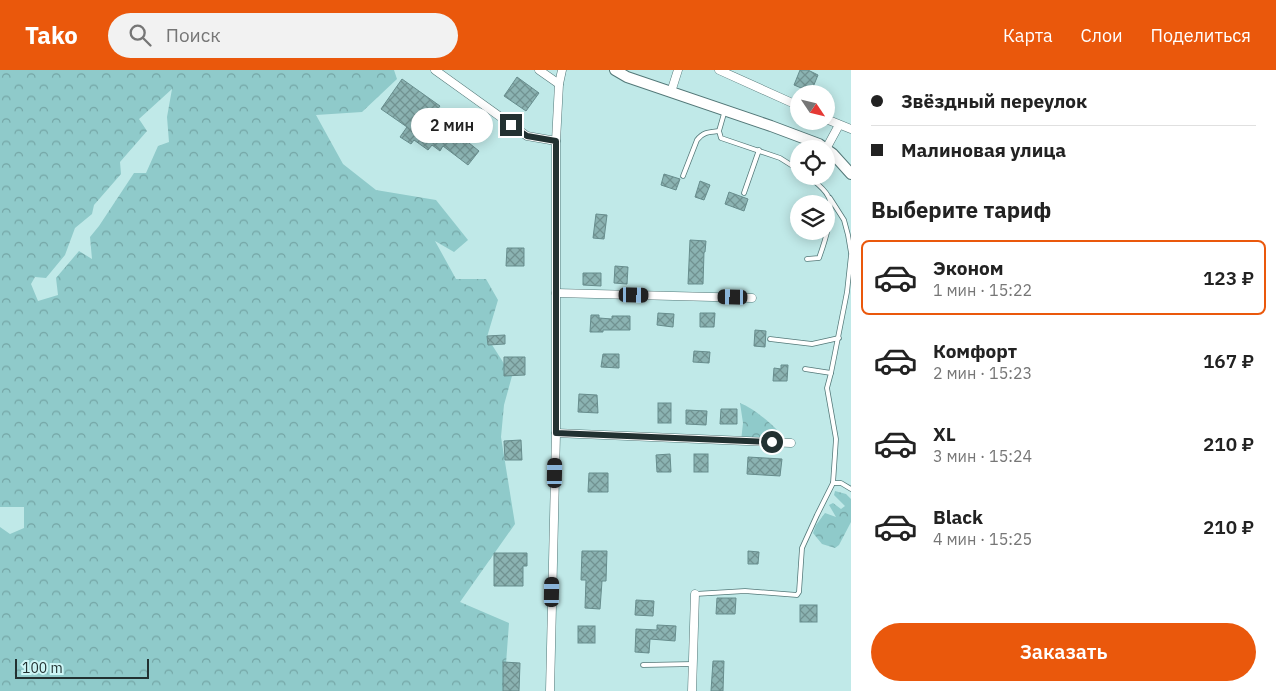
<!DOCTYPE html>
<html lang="ru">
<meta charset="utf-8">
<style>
:root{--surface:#fff;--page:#f2f2f2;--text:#222;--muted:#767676;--line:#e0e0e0;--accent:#ea580c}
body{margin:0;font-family:"IBM Plex Sans",sans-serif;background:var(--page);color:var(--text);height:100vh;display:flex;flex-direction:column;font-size:19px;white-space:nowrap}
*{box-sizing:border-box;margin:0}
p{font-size:16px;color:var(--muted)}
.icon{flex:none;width:28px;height:28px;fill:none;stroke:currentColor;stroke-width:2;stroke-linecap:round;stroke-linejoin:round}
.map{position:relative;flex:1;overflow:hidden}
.details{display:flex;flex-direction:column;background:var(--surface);width:425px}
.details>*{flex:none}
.guide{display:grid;align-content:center;height:110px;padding:0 20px;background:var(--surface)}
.needle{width:32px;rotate:125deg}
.tools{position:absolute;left:790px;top:15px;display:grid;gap:10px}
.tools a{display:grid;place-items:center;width:45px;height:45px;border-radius:50%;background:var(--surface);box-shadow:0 2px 12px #0003;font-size:25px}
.scale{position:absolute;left:15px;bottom:12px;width:134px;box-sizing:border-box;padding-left:5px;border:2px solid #223131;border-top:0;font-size:14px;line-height:18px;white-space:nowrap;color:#223131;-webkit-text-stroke:4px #cdf6f6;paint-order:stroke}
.end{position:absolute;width:22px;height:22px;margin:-11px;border:6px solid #223131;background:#fff;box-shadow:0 0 0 2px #fff}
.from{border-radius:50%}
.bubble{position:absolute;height:35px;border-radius:18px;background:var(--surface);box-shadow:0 2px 12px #0003;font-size:16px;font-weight:600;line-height:35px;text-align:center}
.car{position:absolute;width:15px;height:30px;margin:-15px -8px;border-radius:6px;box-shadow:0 0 4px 1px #0007;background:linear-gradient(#222 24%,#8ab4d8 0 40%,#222 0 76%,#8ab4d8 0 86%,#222 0)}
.guide b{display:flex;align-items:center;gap:18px;height:48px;font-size:19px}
.guide b+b{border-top:1px solid var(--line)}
.guide i{width:12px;height:12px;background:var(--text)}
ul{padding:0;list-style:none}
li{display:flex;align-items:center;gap:15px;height:75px;margin:0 10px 8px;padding:0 10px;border:2px solid transparent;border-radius:8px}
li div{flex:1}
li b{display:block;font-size:19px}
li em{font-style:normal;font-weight:600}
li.current{border-color:var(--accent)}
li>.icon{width:45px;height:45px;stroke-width:1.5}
h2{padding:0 20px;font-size:22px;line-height:60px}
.action{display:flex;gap:10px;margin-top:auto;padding:10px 20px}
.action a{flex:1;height:58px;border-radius:30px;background:var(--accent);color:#fff;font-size:20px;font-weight:600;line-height:58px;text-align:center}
header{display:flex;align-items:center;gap:30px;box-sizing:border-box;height:70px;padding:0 25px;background:var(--accent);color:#fff}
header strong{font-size:24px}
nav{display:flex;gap:28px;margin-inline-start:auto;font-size:18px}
.search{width:350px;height:45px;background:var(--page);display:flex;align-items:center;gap:12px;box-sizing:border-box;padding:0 18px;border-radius:28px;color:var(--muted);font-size:19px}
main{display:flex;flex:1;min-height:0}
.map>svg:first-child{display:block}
.forest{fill:url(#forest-crowns);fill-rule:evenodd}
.building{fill:url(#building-cross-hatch);stroke:#678d8d}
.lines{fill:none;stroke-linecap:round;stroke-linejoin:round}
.service-casing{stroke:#537878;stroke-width:5.5}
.minor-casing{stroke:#537878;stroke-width:9}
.tertiary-casing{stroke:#537878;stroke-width:12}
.service{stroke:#fff;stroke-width:4}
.minor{stroke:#fff;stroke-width:8}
.tertiary{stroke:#fff;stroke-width:10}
.route{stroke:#223131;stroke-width:6}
</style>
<header>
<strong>Tako</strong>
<div class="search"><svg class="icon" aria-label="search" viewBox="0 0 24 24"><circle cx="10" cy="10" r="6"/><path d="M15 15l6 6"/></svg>Поиск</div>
<nav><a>Карта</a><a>Слои</a><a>Поделиться</a></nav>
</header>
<main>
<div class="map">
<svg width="851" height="621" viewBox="0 0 851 621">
<defs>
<pattern id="forest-crowns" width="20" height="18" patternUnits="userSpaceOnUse" patternTransform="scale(1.25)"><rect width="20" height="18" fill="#8fcaca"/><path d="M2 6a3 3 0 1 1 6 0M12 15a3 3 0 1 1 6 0" fill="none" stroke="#74a5a5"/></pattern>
<pattern id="building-cross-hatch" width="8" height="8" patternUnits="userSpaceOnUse" patternTransform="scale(1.25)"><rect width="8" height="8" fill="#8bb3b2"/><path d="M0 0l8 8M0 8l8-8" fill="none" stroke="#719291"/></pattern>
</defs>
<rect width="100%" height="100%" fill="#c0e9e8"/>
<g class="forest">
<path d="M0,0H394L397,9L362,42L316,45L343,94L376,120L436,130L468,170L454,182L435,171L456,209H486L498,230L487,267L512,306L504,335L501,367L515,454L460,532L509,553L504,621H0V457L10,464L24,458V437H0ZM172,19L167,47L169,72L158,76L146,103H134L99,156L90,167L92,189L79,181L56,208L58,225L38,231L31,214L35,207L46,208L65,185L75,158L92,144L94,135L121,104L120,92L147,61L139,49Z"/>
<path d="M740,333C755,339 778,358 787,372L770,376L756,370L741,371L743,353Z"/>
<polygon points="835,421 846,424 851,429 851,452 839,475 835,478 822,474 813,463 816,455 825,443 836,447 829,435 833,433 841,439 845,436 834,425"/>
</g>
<g class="building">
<polygon points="800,0 808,0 818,5 811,22 794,15"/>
<polygon points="517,7 539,23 526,41 504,26"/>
<polygon points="402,9 440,36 429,50 461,73 464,69 479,81 468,95 443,76 440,81 432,75 428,80 414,70 411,74 400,67 407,57 381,39"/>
<polygon points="664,104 680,109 676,120 661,115"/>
<polygon points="700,111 710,115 704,130 695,127"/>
<polygon points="729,122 748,129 744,141 725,134"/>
<polygon points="596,144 607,145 604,169 593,168"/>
<polygon points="690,170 706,171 705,182 704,182 703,214 688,214"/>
<polygon points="507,178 524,178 524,196 506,196"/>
<polygon points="615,196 628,197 627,214 614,213"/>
<polygon points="583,203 601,203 601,216 583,215"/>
<polygon points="658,243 674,244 673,257 657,255"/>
<polygon points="700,243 715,243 714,257 700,257"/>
<polygon points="591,245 599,245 599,248 612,249 612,246 630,246 630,260 603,260 603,262 590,262"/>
<polygon points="755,260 766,261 765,277 754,276"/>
<polygon points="505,265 505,274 488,275 487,266"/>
<polygon points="694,281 710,282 709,293 693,292"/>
<polygon points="603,284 619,284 619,298 601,297"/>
<polygon points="504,287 525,287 525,305 504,306"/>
<polygon points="781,295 788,295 787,311 773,311 774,298 781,299"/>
<polygon points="579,324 597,325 598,343 578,342"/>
<rect x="658" y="333" width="13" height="20"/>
<polygon points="721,339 737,339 737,354 720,354"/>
<polygon points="686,340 707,341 706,355 686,354"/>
<polygon points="521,370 522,390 505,390 504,371"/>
<polygon points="670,384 671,402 657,402 656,385"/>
<rect x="694" y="384" width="14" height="18"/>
<polygon points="748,387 782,389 780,406 747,404"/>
<polygon points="589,403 608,403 608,422 588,422"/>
<polygon points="582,481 607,481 606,511 602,511 600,539 585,538 586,510 581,510"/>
<polygon points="748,481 759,482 758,494 748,494"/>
<polygon points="494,483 527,483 527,496 523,496 523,516 494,516"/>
<polygon points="717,528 736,528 735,544 716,544"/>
<polygon points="636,530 654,531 653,546 635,545"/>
<rect x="800" y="535" width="17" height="17"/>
<polygon points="657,555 676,556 675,571 650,569 649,583 635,582 636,559 657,560"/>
<rect x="578" y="556" width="17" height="17"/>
<polygon points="713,591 724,591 723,621 711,621"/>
<polygon points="503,592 520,593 519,621 503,621"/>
</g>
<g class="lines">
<g class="service-casing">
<g id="service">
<polyline points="725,40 719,61 721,68 780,88 799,100"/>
<path d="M683,106L697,70C703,62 709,62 719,61"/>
<polyline points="744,123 759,80"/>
<polyline points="830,128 844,150 848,165 851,183"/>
<path d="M807,189L819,188C824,174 836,139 828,126C824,118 815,112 808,106"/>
<polyline points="770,269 812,274 839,268"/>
<polyline points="805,299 831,303 847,222 851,185"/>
<polyline points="833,413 841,413 851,419"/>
<polyline points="695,524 745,521 797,525 799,522 802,478 817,445 833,413 836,369 827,318 831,303"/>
<polyline points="643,595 693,594"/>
</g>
</g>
<g class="minor-casing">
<g id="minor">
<polyline points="435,0 527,66 556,71"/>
<polyline points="539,0 559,14"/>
<polyline points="719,0 799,36"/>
<polyline points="671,22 678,0"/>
<polyline points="826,49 851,59"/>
<polyline points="826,79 839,55"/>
<polyline points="556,223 752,228"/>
<polyline points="556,363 791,373"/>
<polyline points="550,621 556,363 556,71 559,14 562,0"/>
<polyline points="692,621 695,524"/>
</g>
</g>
<g class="tertiary-casing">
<g id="tertiary">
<polyline points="615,0 627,7 771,56 819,74 826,79"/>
<polyline points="826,79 833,84 851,104"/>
</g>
</g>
<use href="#service" class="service"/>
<use href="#minor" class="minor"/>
<use href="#tertiary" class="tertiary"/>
</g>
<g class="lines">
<polyline class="route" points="511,55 527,66 556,71 556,363 772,372"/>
</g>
</svg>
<div class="tools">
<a><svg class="needle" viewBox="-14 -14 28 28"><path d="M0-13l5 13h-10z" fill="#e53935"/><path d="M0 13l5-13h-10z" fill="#767676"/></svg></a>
<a><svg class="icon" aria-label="locate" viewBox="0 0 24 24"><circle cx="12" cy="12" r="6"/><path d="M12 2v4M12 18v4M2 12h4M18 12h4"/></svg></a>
<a><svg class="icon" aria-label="layers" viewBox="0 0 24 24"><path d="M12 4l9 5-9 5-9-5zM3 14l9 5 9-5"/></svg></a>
</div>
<div class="scale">100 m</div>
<i class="end from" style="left:772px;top:372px"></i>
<i class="end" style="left:511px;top:55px"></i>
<div class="bubble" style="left:411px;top:38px;width:82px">2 мин</div>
<i class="car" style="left:634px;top:225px;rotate:91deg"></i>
<i class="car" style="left:733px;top:227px;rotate:271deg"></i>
<i class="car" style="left:555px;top:403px;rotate:1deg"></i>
<i class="car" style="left:552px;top:522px;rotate:1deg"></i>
</div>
<section class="details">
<div class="guide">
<b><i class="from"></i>Звёздный переулок</b>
<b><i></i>Малиновая улица</b>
</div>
<h2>Выберите тариф</h2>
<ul>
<li class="current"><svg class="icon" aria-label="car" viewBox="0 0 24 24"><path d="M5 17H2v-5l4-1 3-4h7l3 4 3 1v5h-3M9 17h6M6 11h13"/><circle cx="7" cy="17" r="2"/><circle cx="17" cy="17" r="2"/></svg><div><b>Эконом</b><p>1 мин · 15:22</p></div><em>123 ₽</em></li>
<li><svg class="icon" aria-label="car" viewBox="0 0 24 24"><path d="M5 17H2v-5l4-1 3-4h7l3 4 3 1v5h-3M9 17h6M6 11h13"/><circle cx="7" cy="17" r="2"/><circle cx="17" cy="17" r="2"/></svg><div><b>Комфорт</b><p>2 мин · 15:23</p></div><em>167 ₽</em></li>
<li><svg class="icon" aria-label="car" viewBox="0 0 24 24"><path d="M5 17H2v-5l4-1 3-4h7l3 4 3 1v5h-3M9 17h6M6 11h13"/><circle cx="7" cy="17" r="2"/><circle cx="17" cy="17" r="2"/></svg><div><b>XL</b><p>3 мин · 15:24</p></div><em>210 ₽</em></li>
<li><svg class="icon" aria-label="car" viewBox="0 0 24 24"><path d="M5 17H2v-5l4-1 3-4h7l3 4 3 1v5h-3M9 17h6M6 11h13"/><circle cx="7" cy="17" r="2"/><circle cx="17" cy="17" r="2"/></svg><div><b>Black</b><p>4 мин · 15:25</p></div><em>210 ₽</em></li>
</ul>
<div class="action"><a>Заказать</a></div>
</section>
</main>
